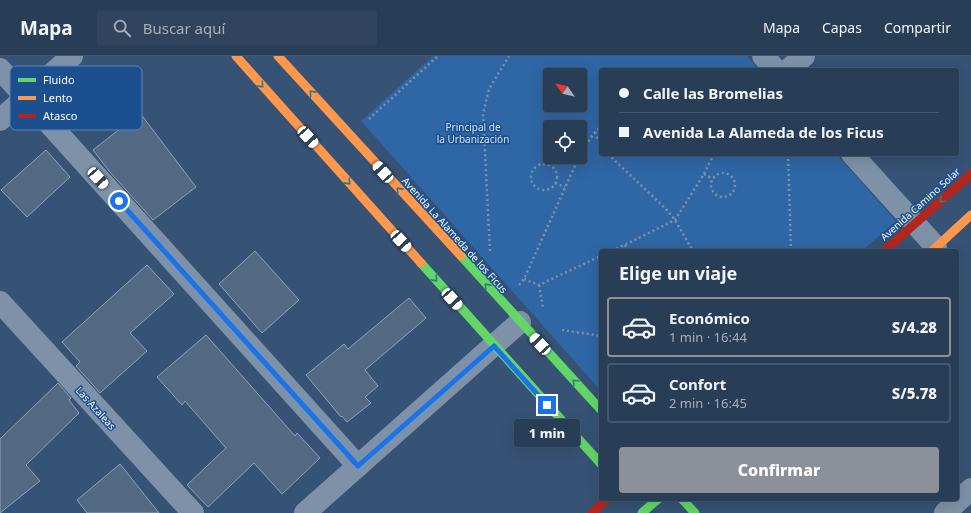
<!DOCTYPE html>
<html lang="es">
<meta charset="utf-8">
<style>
:root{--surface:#283e57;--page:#30455d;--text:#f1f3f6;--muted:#a5aeba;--line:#44576d;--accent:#8c9099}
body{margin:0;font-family:"Noto Sans",sans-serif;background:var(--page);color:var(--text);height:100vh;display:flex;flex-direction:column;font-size:15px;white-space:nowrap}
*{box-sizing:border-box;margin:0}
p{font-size:13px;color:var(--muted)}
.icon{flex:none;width:22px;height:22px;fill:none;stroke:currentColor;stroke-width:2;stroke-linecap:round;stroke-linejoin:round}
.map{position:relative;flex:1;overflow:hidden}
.details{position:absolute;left:599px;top:193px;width:360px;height:252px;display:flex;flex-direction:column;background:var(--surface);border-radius:4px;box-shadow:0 4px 16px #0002,0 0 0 1px var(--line)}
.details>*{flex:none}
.top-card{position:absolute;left:599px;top:12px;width:360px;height:88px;border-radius:4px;box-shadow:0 4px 16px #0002,0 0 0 1px var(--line);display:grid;align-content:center;height:88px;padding:0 20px;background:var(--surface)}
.needle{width:26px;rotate:304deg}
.controls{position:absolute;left:543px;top:12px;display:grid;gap:8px}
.controls a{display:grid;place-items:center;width:44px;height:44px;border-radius:4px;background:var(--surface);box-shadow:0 4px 16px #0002,0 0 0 1px var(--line);font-size:20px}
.end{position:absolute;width:18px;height:18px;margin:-9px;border:5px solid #1a73e8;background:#fff;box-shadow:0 0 0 2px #fff}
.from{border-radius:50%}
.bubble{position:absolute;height:28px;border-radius:4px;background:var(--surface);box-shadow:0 4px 16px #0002,0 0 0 1px var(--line);font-size:13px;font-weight:800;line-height:28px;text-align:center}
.car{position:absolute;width:12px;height:24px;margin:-12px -6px;border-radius:5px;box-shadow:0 0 3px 1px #0007;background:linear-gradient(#fff 24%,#345 0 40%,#fff 0 76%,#345 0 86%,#fff 0)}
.top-card b{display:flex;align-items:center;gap:14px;height:38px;font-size:15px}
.top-card b+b{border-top:1px solid var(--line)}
.top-card i{width:10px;height:10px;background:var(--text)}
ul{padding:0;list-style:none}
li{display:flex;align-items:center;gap:12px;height:60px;margin:0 8px 6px;padding:0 12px;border:2px solid var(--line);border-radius:4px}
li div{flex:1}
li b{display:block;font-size:15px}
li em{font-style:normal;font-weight:800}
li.on{border-color:var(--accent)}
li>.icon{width:36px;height:36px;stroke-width:1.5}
h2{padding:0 20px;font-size:18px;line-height:48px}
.button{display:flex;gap:8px;margin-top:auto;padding:8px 20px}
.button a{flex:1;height:46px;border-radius:4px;background:var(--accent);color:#fff;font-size:16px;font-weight:800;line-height:46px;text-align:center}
header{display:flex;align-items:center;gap:24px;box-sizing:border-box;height:56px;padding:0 20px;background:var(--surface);border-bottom:1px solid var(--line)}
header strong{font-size:19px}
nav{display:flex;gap:22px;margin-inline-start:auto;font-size:14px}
.search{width:280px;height:36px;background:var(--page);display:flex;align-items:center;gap:10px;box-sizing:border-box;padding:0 14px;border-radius:4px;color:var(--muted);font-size:15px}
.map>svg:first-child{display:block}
.green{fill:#2f66a5;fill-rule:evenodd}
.building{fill:#526984;stroke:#92a2b6}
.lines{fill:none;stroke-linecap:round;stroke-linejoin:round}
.path{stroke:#7d92a8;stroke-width:2.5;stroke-dasharray:2 3;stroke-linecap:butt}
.street{stroke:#7d92a8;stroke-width:22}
.fast{stroke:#63d668;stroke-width:9}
.slow{stroke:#ff974d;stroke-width:9}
.jam{stroke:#b3261e;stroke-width:9}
.oneway{stroke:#317883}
.route{stroke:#1a73e8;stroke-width:5}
.labels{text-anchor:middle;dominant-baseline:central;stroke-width:3;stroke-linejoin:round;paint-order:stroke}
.park-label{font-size:10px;fill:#cfe3fa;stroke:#1b4f8f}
.street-label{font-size:10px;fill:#fff;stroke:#1b4f8f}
.key{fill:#1b4f8f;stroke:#5f84b1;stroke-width:1}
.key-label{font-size:11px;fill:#fff}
</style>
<header>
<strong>Mapa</strong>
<div class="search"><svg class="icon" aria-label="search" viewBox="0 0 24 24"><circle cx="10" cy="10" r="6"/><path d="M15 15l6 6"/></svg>Buscar aquí</div>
<nav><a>Mapa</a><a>Capas</a><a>Compartir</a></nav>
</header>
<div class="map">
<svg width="971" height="457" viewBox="0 0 971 457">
<rect width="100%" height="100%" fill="#365274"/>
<path class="green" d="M433,0H747L759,14H601V98H836L896,165L862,195H601V335L361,65ZM550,19H580V49H550ZM550,71H580V101H550Z"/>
<g class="building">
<polygon points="140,57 196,131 153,164 109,115 93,94"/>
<polygon points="46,94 70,121 27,161 1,134"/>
<polygon points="255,195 299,244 262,277 219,228"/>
<polygon points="147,209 174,238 130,277 147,295 100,337 76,310 80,306 62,286"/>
<polygon points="409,242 426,262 365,314 378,330 365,341 371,347 347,366 342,360 341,361 306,319 344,288 348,293"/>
<polygon points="206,279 295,380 297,377 320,402 282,438 254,407 208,451 187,429 226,392 185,345 182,349 157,321"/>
<polygon points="58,327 71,342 69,344 79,357 26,409 40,425 0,457 0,383"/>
<polygon points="120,408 159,457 87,457 77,444"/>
</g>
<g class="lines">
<g class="path">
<polyline points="369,63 438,0"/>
<polyline points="595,76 601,90"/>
<polyline points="580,98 595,76 601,70"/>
<polyline points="608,98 665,152 675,164 693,195"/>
<polyline points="788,98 791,195"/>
<circle cx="544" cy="121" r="13"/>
<circle cx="723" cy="129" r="12"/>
<polyline points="704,118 713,123"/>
<polyline points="555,127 565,131"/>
<polyline points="625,189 628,195"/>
<polyline points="490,195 483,58 489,33 509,0"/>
<polyline points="612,195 675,164 704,118 714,98"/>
<polyline points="524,223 539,229 601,200"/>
<polyline points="519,229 524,223 579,101"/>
<polyline points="539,229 543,252"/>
<polyline points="562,274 601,280"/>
</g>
<g class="street">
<polyline points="763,0 776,14"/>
<polyline points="0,13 358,410"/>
<polyline points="788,14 804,0"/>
<polyline points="0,64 72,0"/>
<polyline points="852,98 936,191"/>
<polyline points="0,246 193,457"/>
<polyline points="305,457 520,266"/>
<polyline points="945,457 971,433"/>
</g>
<g class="fast">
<polyline points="461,200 601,354"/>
<polyline points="421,207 601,408"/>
<polyline points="682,443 695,457"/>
<polyline points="642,457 658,443"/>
</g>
<g class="slow">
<polyline points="236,0 421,207"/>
<polyline points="278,0 461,200"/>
<polyline points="932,195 971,159"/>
</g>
<g class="jam">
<polyline points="884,195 971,118"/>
<polyline points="592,457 607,443"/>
</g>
</g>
<defs><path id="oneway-chevron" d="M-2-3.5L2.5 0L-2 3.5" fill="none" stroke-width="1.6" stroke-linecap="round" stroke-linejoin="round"/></defs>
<g class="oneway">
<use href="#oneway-chevron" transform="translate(261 29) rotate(48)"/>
<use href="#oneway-chevron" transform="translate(312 37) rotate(-132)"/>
<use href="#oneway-chevron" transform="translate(348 126) rotate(48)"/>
<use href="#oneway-chevron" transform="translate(399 134) rotate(-132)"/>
<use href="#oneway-chevron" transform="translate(942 144) rotate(138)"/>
<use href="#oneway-chevron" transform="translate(435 223) rotate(48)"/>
<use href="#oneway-chevron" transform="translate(487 230) rotate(-132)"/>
<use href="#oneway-chevron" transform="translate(575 326) rotate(-133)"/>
</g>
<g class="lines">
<polyline class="route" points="119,145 358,410 494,290 547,349"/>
</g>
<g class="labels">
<g class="park-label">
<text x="473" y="71">Principal de<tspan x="473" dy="12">la Urbanización</tspan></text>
</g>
<g class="street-label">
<text transform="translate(920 148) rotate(-42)">Avenida Camino Solar</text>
<text transform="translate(455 179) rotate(48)">Avenida La Alameda de los Ficus</text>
<text transform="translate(96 352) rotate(48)">Las Azaleas</text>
</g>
</g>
<rect x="10" y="10" width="132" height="64" rx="6" class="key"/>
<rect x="18" y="22" width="18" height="4" fill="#63d668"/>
<rect x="18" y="40" width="18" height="4" fill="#ff974d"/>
<rect x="18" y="58" width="18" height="4" fill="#b3261e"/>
<g class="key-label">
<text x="43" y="28">Fluido</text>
<text x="43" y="46">Lento</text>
<text x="43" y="64">Atasco</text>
</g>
</svg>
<div class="controls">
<a><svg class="needle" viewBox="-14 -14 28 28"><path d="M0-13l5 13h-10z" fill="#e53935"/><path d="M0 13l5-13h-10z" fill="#a5aeba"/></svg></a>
<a><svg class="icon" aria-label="locate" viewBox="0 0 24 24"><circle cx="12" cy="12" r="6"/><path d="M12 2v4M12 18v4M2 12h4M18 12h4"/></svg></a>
</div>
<i class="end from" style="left:119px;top:145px"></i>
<i class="end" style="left:547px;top:349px"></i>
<div class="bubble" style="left:514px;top:363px;width:66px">1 min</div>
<i class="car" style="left:308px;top:81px;rotate:138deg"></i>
<i class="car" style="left:383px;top:116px;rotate:318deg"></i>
<i class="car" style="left:98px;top:122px;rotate:138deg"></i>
<i class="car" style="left:401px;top:185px;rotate:138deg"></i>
<i class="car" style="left:452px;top:243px;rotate:138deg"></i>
<i class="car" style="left:540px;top:288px;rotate:317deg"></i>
<div class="top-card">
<b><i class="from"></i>Calle las Bromelias</b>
<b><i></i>Avenida La Alameda de los Ficus</b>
</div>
<section class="details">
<h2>Elige un viaje</h2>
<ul>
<li class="on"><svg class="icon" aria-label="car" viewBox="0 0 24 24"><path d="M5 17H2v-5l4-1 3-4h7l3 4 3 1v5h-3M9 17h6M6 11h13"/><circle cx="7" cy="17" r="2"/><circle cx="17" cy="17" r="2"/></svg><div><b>Económico</b><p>1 min · 16:44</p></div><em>S/4.28</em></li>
<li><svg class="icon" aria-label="car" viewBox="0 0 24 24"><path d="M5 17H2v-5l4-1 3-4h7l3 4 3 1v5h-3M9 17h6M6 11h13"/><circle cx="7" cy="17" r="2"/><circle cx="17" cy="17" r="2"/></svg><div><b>Confort</b><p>2 min · 16:45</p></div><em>S/5.78</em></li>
</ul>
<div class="button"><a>Confirmar</a></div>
</section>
</div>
